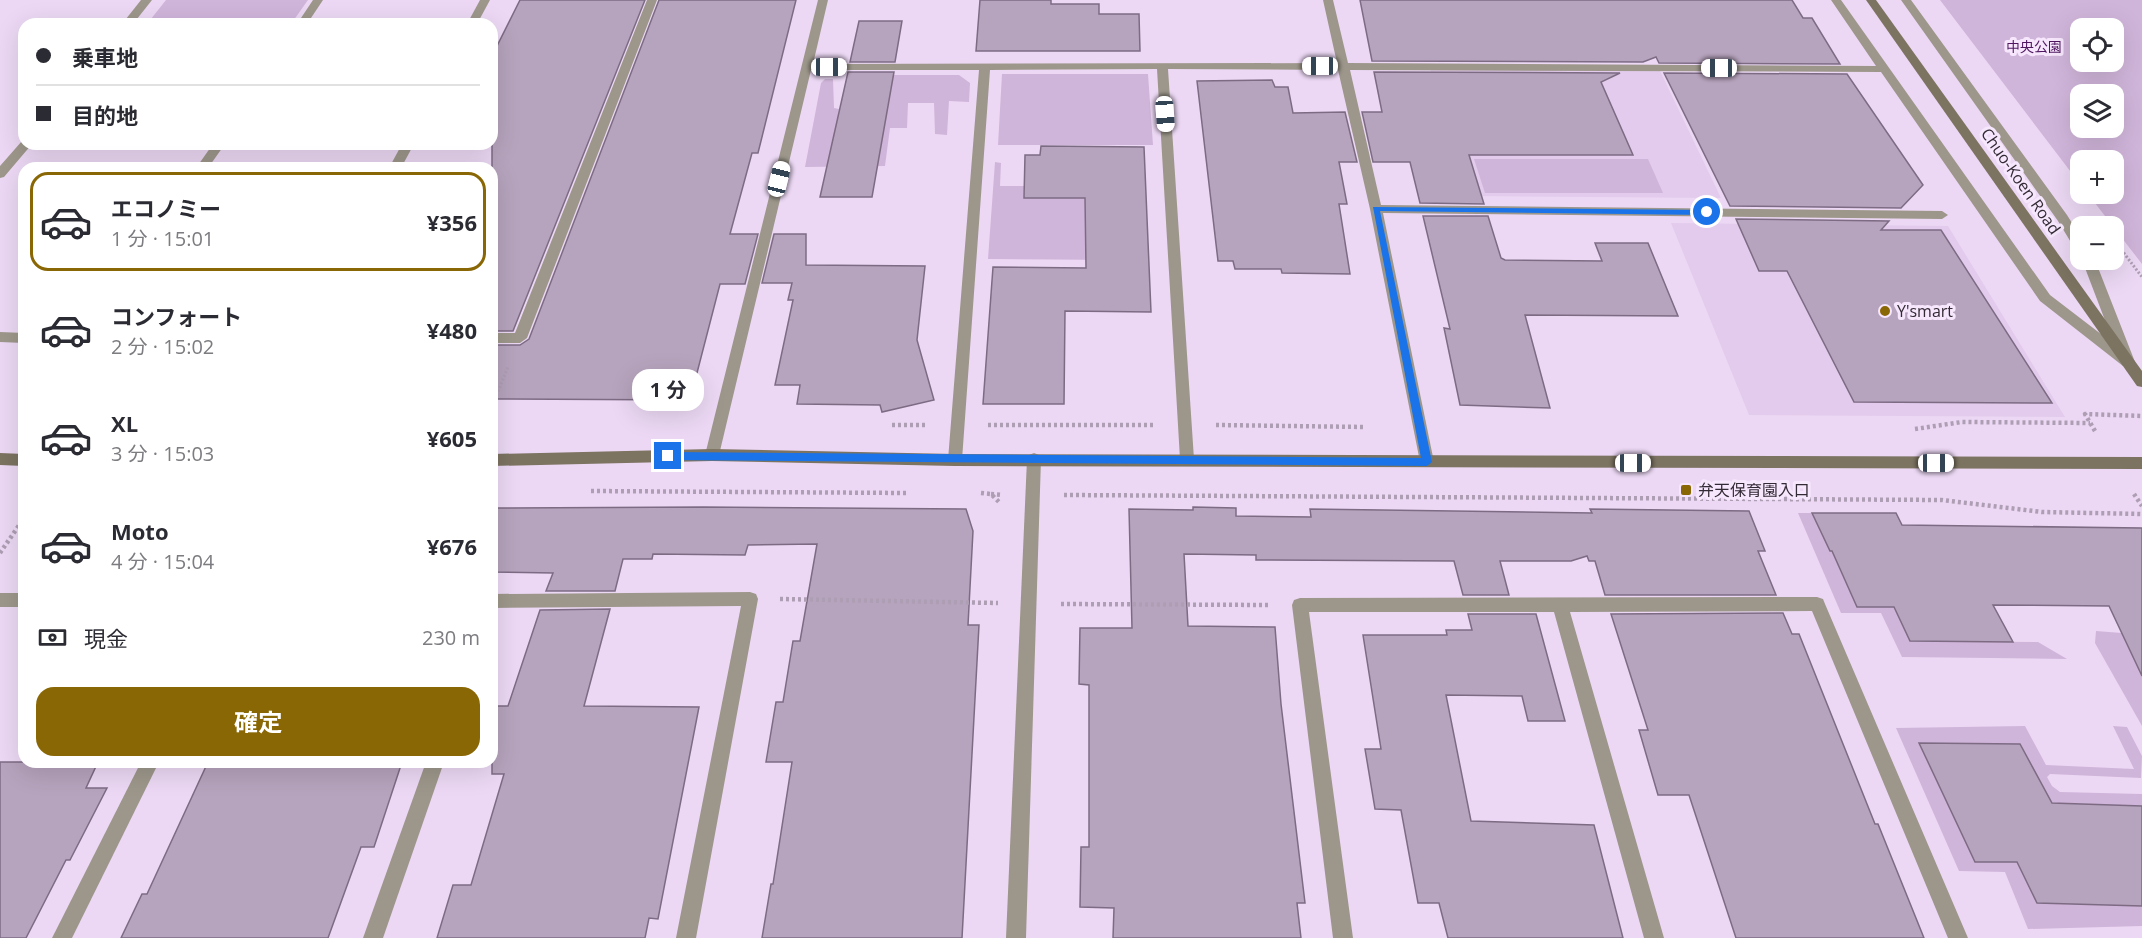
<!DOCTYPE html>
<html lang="ja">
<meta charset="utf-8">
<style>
:root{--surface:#fff;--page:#f7f7f7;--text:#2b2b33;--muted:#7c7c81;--line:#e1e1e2;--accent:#8a6705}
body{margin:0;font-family:"Open Sans","Noto Sans JP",sans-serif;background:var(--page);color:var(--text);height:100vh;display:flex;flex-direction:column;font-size:22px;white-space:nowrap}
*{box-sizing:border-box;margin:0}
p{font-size:20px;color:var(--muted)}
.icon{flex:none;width:33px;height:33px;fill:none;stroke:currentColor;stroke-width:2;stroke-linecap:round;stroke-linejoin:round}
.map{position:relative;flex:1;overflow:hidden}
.details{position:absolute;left:18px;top:162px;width:480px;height:606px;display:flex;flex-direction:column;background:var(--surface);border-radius:18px;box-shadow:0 6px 24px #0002}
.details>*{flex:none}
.guide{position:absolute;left:18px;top:18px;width:480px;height:132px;border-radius:18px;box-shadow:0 6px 24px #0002;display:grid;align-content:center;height:132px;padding:0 18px;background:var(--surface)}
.controls{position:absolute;left:2070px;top:18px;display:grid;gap:12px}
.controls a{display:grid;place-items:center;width:54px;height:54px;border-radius:12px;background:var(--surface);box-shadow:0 6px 24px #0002;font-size:30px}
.end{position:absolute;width:27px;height:27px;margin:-14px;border:8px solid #1a73e8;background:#fff;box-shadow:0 0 0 3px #fff}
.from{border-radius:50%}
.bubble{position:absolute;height:42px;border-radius:18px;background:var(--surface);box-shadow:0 6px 24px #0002;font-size:20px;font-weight:700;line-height:42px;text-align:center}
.car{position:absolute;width:18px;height:36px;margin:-18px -9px;border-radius:8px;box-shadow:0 0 4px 2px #0007;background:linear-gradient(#fff 24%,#345 0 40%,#fff 0 76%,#345 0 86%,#fff 0)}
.guide b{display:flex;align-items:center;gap:21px;height:57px;font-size:22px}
.guide b+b{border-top:2px solid var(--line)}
.guide i{width:15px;height:15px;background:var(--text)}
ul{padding:10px 0 0;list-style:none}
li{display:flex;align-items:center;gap:18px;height:99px;margin:0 12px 9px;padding:0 6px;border:3px solid transparent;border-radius:18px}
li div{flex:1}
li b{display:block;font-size:22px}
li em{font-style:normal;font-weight:700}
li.on{border-color:var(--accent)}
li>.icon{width:54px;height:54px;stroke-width:1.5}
.pay{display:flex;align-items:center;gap:15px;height:66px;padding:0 18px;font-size:22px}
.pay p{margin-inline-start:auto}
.button{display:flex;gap:12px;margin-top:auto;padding:12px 18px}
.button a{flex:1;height:69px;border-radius:18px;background:var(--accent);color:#fff;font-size:24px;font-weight:700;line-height:69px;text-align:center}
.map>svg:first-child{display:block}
.built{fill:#e2cbec}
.green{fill:#d0b5da;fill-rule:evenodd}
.building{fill:#b6a3bd;stroke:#7d6b84;stroke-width:1.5}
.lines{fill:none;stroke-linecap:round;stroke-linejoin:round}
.path-far1{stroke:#ae9eb4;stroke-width:3;stroke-dasharray:2 2;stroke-linecap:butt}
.path{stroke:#ae9eb4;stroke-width:4.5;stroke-dasharray:3 3;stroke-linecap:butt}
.street{fill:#9d978b;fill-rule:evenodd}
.secondary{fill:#7c7361;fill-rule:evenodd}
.route{fill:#1a73e8}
.poi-dot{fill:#8a6705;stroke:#f7e7fd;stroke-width:2}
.labels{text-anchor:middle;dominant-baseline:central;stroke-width:6;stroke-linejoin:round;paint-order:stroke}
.far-park-label{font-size:14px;fill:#4d165e;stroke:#f7e7fd}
.street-label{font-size:16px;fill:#322a34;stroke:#f7e7fd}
.poi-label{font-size:16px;fill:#322a34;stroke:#f7e7fd;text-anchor:start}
</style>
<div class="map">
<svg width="2142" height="938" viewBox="0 0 2142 938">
<rect width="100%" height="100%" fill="#ecd8f4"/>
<g class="built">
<polygon points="1430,69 1660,71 1721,198 1467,196"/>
<polygon points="1671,223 1948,226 2065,417 1749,415"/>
</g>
<g class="green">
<polygon points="166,0 308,0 291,24 147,24"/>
<path d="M1940,0H2142V264L2088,194H2114V160H2080V184ZM2114,28V62H2080V28ZM2114,94V128H2080V94Z"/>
<polygon points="1002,74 1148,74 1153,145 998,145"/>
<polygon points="890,75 959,75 970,83 969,102 949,101 947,135 935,134 934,103 908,103 907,128 890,128 885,166 805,167 821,83 825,79 833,79 834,108 839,109 837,123"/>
<polygon points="1474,159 1648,159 1663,193 1485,193"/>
<polygon points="995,162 1001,163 1000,186 1024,186 1024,198 1091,198 1118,260 988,259"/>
<polygon points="1798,513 1815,513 1857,607 1894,607 1910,641 2038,642 2067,659 1902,657 1881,613 1841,613"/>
<polygon points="2096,631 2122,633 2142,666 2142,726 2095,643"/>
<polygon points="2025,726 2046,765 2134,769 2113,726 2127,727 2142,756 2141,778 2050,774 2047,777 2052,786 2060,792 2142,794 2142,926 2028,929 2005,872 1959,871 1896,728"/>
</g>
<g class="building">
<polygon points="520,0 645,0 513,331 492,331 492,56"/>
<polygon points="659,0 796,0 758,153 752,153 730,234 758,234 745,284 720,284 690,400 492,399 492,345 520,345 529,339"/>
<polygon points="980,0 1051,0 1051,4 1099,4 1099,14 1139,14 1140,51 976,51"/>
<polygon points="1360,0 1792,0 1803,18 1812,18 1840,64 1659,63 1656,57 1643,62 1372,61"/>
<polygon points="859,21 902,21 895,62 850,62"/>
<polygon points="848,72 894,72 872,197 820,197"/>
<polygon points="1374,72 1620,73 1601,82 1633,155 1469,155 1484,204 1420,203 1410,162 1373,162 1362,112 1382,112"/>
<polygon points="1664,73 1847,74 1923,185 1901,208 1730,206"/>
<polygon points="1272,80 1275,87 1288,87 1293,113 1345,112 1357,162 1339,162 1347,204 1339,204 1350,274 1282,273 1281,269 1235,269 1233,261 1218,261 1197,81"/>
<polygon points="1041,146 1144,147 1151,312 1065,311 1064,404 983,404 993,267 1086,268 1085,198 1024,198 1025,155 1040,155"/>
<polygon points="1423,216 1488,216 1501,258 1505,260 1602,261 1595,243 1648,243 1678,316 1525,315 1550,408 1460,405 1444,328 1450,329"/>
<polygon points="1736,219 1889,221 1881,230 1941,230 2052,403 1854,402 1787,271 1759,271"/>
<polygon points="774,234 806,234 806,265 925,266 917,340 934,400 882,412 880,405 797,404 800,385 775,385 793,300 788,300 792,283 762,283"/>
<polygon points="703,507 966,509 973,531 968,625 979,625 962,938 762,938 771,884 773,884 792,762 766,762 776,702 783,702 793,641 800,641 817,544 748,545 745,555 653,554 652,559 623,559 615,591 546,591 553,573 492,572 492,508"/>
<polygon points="1193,507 1236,508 1236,516 1311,517 1310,509 1592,513 1590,509 1749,511 1765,551 1758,551 1776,595 1605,595 1595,561 1589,561 1587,556 1571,561 1500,561 1509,595 1463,595 1454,561 1256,560 1256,555 1184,554 1188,626 1275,627 1281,704 1305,903 1297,903 1301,938 1113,938 1114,908 1080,907 1081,847 1089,847 1089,685 1079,684 1080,628 1132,628 1129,509 1193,510"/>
<polygon points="1812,513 1896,513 1902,525 2142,528 2142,676 2109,606 1993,605 2013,642 1910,641 1894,607 1857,607 1832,551 1830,551"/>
<polygon points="610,609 584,706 699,707 658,919 649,918 645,938 437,938 453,885 471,885 504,774 492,774 492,706 508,706 540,610"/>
<polygon points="1783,613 1792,634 1799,634 1875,824 1878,824 1924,938 1736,938 1689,795 1658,795 1639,730 1648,730 1611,614"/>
<polygon points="1468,614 1536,614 1565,721 1528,721 1522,696 1446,695 1471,821 1594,825 1623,938 1448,938 1439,903 1418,903 1401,810 1375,809 1365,749 1381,749 1363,635 1447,635 1446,630 1472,630"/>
<polygon points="1919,743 2020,744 2052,803 2142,806 2142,906 2037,903 2017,862 1975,862"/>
<polygon points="0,762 98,762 86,788 107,788 70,860 66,860 26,938 0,938"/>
<polygon points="208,762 402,762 374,847 361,847 328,938 121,938 142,894 147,894"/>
</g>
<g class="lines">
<g class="path-far1">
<polyline points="2114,240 2142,277"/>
<polyline points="495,399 508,367"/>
</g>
<g class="path">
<polyline points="492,406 496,397"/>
<polyline points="892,425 926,425"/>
<polyline points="988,425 1154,425"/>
<polyline points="1216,425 1364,427"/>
<polyline points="1915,429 1962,422 2090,423"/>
<polyline points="2095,431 2085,414 2142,416"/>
<polyline points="591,491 907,493"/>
<polyline points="981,493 991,494 1000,503"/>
<polyline points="991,494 1002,495"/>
<polyline points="2134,494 2142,506"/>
<polyline points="1064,495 1942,500 2042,512 2142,514"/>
<polyline points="0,553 24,518"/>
<polyline points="780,599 998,603"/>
<polyline points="1061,604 1269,605"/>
</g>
<g class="street">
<polygon points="141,0 152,0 133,24 122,24"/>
<polygon points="313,0 323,0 307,24 297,24"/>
<polygon points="480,0 490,0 477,24 467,24"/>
<polygon points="647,0 657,0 527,338 520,343 492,343 492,333 515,333"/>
<polygon points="818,0 828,0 813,64 1337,63 1323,0 1333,0 1348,63 1876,66 1831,0 1841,0 2050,295 2114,344 2082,260 2095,260 2135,362 2128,367 2123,366 2040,301 1881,72 1350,70 1381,205 1942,211 1948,215 1942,219 1383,213 1434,462 1432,466 1422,466 1420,462 1370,209 1338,70 1168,69 1194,459 1192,463 1182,463 1180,459 1157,69 990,70 962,460 960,464 950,464 948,460 979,70 811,70 719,455 717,459 707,459 705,455"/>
<polygon points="1901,0 1911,0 2067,215 2080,236 2080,250 2075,249 2058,221"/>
<polygon points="22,141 24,141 24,144 32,144 4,177 0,178 0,166"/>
<polygon points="213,144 225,144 208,168 196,168"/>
<polygon points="402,144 414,144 401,168 389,168"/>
<polygon points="0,332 24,333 24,343 0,342"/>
<polygon points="1034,453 1039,455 1041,459 1026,938 1006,938 1027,459 1029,455"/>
<polygon points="750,592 756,594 758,599 696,938 676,938 741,606 492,608 492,594"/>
<rect x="0" y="593" width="24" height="14"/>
<polygon points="1817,597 1823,599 1825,604 1968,938 1948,938 1812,611 1570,612 1664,938 1644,938 1554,612 1309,612 1353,938 1333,938 1292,605 1294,600 1300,598"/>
<polygon points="141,762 159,762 72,938 52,938"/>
<polygon points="426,762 444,762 383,938 363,938"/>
</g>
<g class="secondary">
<polygon points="1866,0 1876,0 2142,371 2142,387 2137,386"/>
<polygon points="712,449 955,454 2142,457 2142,469 955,466 712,461 492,466 492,454"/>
<polygon points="0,453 24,454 24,466 0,465"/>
</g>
</g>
<polygon class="route" points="1373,207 1707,210 1711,212 1707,215 1380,211 1432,462 1427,466 668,460 663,456 668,452 1421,458"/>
<g class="poi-dot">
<circle cx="1885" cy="311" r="6"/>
<rect x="1680" y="484" width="12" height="12" rx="3"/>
</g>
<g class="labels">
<g class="far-park-label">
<text x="2034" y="46">中央公園</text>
</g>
<g class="street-label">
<text transform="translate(2021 181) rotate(55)">Chuo-Koen Road</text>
</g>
<g class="poi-label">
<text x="1897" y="311">Y'smart</text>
<text x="1698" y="490">弁天保育園入口</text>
</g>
</g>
</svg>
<div class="controls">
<a><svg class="icon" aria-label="locate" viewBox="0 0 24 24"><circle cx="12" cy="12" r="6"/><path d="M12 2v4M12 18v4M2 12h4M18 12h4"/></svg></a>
<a><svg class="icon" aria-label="layers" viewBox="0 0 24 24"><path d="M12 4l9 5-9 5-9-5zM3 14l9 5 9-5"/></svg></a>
<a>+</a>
<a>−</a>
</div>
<i class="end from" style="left:1707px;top:212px"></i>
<i class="end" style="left:668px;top:456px"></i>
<div class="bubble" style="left:632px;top:369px;width:72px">1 分</div>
<i class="car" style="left:1320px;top:66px;rotate:270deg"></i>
<i class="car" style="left:829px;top:67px;rotate:90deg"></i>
<i class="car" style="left:1719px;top:68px;rotate:270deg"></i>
<i class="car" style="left:1165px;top:114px;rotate:176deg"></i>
<i class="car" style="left:779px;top:179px;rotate:14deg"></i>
<i class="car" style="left:1633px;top:463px;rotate:90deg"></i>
<i class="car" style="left:1936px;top:463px;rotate:90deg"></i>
<div class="guide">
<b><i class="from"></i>乗車地</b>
<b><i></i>目的地</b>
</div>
<section class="details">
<ul>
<li class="on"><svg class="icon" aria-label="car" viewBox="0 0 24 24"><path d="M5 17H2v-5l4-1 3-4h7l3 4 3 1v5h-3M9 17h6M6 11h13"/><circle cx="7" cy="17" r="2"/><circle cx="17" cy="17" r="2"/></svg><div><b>エコノミー</b><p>1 分 · 15:01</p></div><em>¥356</em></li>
<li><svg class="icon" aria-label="car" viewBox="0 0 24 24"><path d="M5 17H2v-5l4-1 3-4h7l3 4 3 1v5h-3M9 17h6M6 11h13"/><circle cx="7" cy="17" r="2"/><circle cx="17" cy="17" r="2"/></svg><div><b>コンフォート</b><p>2 分 · 15:02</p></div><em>¥480</em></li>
<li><svg class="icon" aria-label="car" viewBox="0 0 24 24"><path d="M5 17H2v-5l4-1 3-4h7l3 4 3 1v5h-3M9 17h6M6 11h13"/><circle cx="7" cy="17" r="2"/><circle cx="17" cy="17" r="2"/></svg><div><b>XL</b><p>3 分 · 15:03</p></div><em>¥605</em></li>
<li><svg class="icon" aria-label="car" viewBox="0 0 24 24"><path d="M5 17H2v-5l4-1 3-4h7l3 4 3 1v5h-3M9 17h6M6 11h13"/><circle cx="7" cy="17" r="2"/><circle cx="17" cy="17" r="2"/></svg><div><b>Moto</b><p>4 分 · 15:04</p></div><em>¥676</em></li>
</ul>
<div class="pay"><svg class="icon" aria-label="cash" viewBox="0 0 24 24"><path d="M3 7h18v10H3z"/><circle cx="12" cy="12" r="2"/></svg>現金<p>230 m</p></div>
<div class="button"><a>確定</a></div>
</section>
</div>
